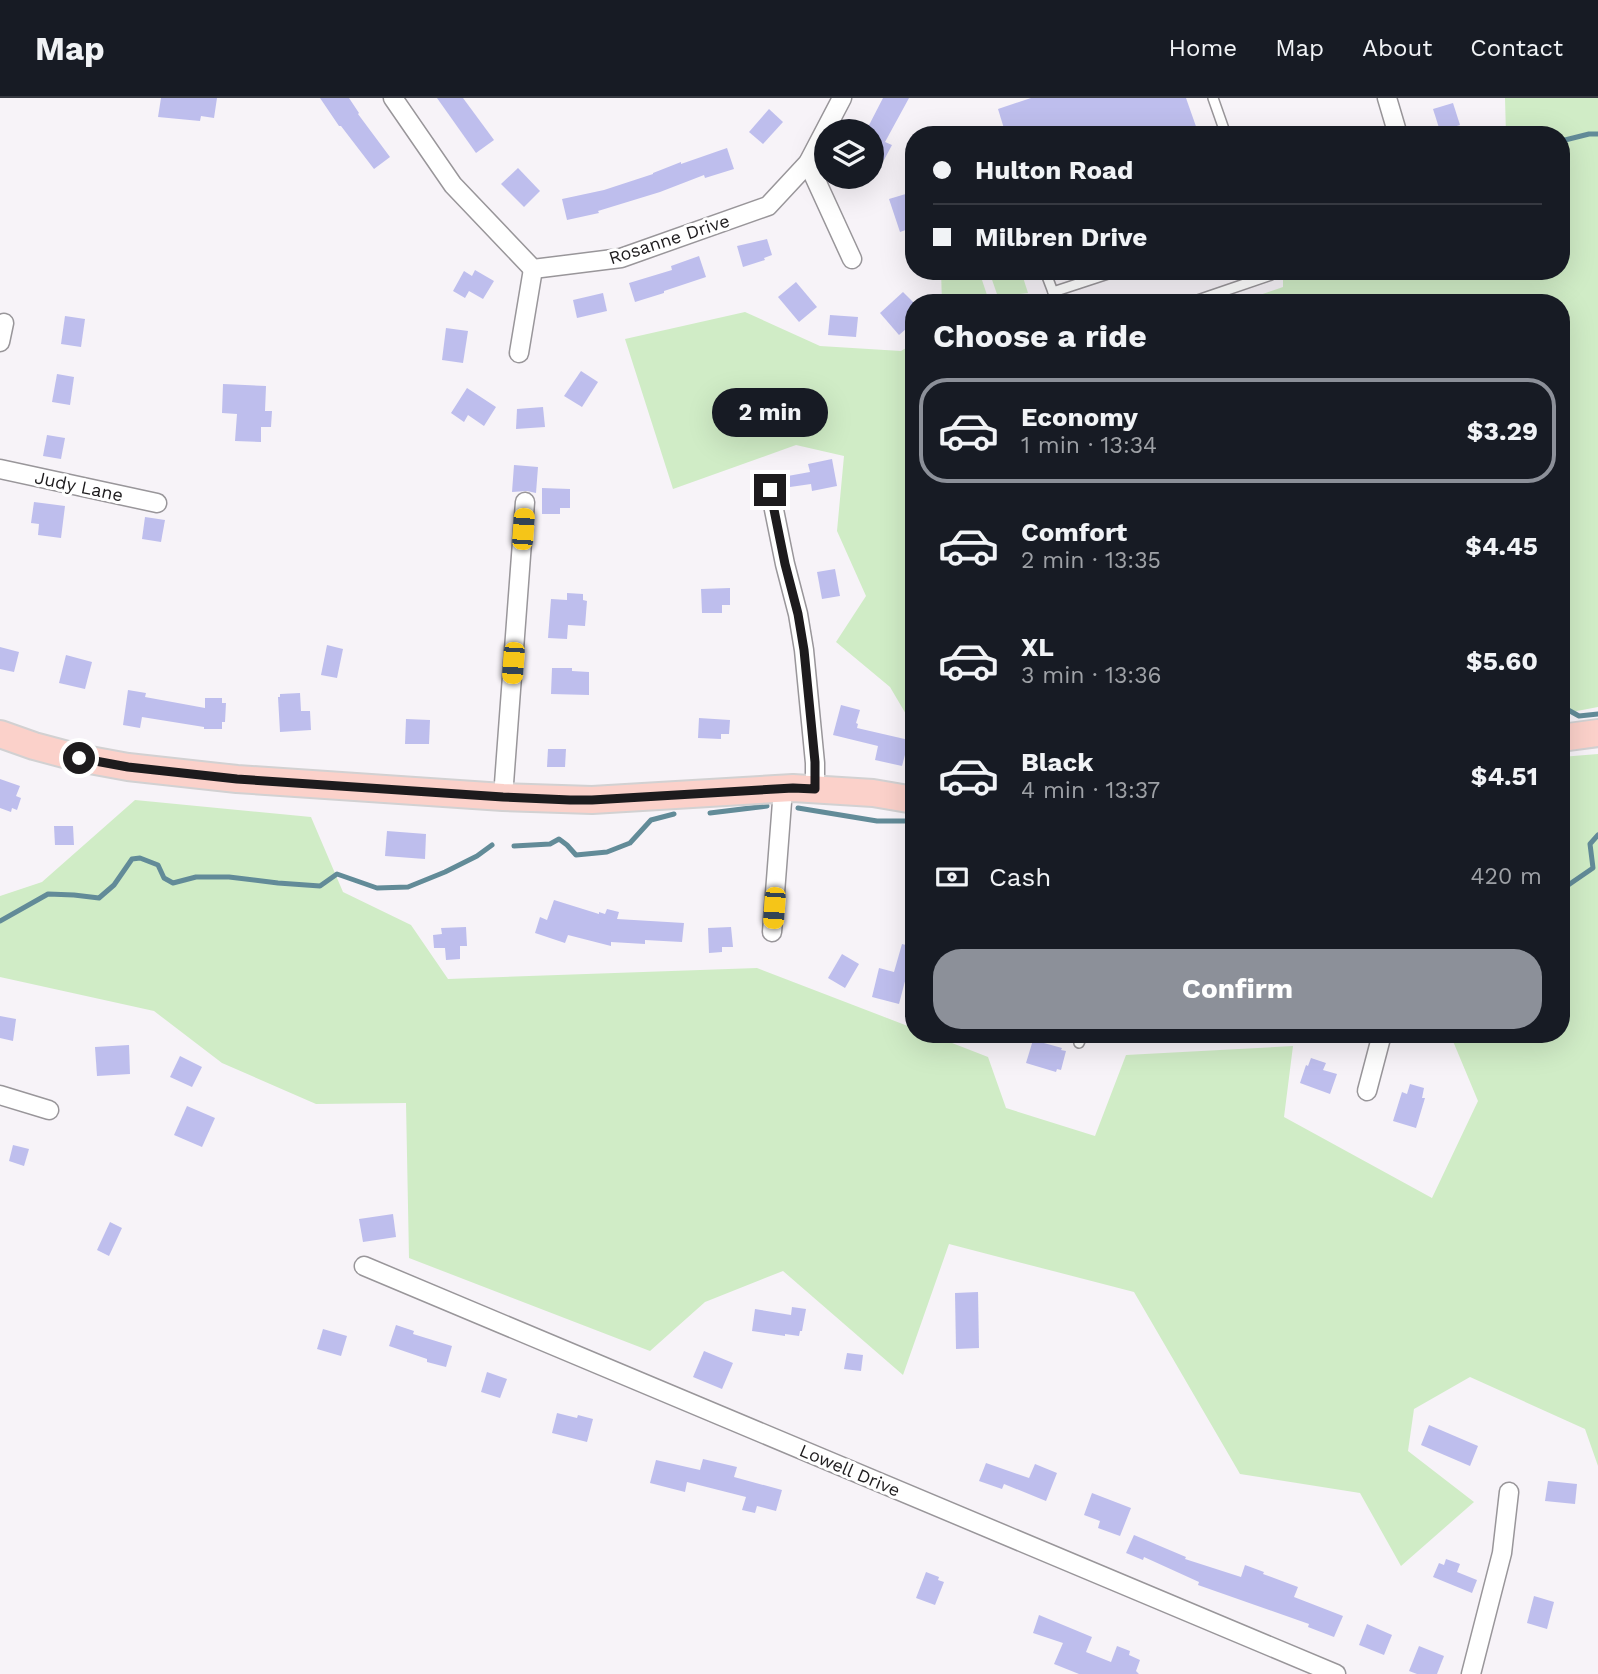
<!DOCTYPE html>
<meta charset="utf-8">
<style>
:root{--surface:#171b24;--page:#20242c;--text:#f1f3f6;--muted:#9ea1a6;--line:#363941;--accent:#8c9099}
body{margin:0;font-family:"Work Sans",sans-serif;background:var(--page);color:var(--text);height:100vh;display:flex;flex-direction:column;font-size:26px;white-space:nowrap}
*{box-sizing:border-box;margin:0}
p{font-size:23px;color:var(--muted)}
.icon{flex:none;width:38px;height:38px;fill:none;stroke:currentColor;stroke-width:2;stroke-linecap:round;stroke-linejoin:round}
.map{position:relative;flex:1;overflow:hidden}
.side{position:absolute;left:905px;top:196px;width:665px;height:749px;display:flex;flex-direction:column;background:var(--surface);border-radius:28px;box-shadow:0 7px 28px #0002}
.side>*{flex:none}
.top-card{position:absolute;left:905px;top:28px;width:665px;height:154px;border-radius:28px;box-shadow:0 7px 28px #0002;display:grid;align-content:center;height:154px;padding:0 28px;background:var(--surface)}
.tools{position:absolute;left:814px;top:21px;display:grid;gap:14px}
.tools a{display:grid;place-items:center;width:70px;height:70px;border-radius:50%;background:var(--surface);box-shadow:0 7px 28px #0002;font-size:35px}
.end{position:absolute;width:32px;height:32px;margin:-16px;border:9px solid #1d1b1d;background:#fff;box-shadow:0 0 0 4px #fff}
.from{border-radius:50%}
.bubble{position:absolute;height:49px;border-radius:24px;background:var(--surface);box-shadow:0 7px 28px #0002;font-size:23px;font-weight:700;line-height:49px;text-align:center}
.car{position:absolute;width:21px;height:42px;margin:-21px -10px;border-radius:9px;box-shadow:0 0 5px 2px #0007;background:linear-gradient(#f5c518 24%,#345 0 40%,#f5c518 0 76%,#345 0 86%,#f5c518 0)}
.top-card b{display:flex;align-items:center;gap:24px;height:66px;font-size:26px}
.top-card b+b{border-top:2px solid var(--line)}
.top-card i{width:18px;height:18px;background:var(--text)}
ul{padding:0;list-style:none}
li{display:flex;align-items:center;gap:21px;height:105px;margin:0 14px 10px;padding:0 14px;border:4px solid transparent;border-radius:28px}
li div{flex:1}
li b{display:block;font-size:26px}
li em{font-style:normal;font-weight:700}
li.active{border-color:var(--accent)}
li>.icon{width:63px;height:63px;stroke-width:1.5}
h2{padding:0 28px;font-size:32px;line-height:84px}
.pay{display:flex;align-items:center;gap:18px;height:77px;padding:0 28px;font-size:26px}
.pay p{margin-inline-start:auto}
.cta{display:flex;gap:14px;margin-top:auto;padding:14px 28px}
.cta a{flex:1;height:80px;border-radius:28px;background:var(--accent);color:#fff;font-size:28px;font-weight:700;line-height:80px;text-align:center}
header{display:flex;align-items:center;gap:42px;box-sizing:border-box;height:98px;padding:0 35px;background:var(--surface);border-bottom:2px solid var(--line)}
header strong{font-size:33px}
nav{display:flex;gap:38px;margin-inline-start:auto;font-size:24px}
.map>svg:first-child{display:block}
.green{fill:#d0ecc6}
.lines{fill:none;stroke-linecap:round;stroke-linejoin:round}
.stream{stroke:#628b98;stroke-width:5}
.building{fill:#bebeed}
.lane-casing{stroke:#99969a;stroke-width:12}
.street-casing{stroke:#99969a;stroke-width:21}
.primary-casing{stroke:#d2d1d2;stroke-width:30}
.lane{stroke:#fff;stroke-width:9}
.street{stroke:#fff;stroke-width:18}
.primary{stroke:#fbd1ca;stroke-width:26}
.route{stroke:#1d1b1d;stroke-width:9}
.labels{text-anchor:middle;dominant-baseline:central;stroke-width:6;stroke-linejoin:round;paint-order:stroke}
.street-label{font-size:18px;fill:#1d1b1d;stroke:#fff}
</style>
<header>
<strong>Map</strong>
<nav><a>Home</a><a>Map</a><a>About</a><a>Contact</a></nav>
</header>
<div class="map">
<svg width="1598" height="1576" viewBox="0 0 1598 1576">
<rect width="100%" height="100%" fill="#f7f3f8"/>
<g class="green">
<polygon points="1505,0 1598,0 1598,609 1561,616 1561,205 1237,205 1283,189 1283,173 1561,173 1561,37 1506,37"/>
<polygon points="941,173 979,173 989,203 993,205 942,205"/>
<polygon points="989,173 1021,173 1028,195 998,199"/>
<polygon points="745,214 820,248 901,253 913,246 913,628 890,589 836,544 866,498 837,433 844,358 796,347 673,391 625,241"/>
<polygon points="1598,656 1598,1368 1585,1331 1470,1279 1414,1311 1408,1353 1474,1404 1401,1468 1360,1395 1240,1376 1134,1194 949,1146 903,1277 783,1173 705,1204 650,1253 409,1160 406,1005 316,1006 222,965 154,913 0,879 0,798 42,784 135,702 311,719 343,794 411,827 448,881 757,870 913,930 914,936 929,936 988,959 1006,1010 1095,1038 1126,957 1293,948 1284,1019 1432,1100 1478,1003 1450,936 1561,936 1561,659"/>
</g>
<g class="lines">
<g class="stream">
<polyline points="1561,43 1589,36 1598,36"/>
<polyline points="1561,608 1579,618 1598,616"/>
<polyline points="798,710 877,723 913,723"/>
<polyline points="710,715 767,708"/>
<polyline points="514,748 550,746 559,741 567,747 576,757 607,754 630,745 651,722 674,716"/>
<polyline points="1561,792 1593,770 1590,746 1598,737"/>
<polyline points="0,823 48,796 74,797 99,800 114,787 132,761 140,760 158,767 164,780 173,785 196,779 229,779 278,785 320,788 337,776 377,790 408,789 445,774 477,758 492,747"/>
</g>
</g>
<g class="building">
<polygon points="161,0 217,0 214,20 201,18 200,23 158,19"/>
<polygon points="320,0 349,0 359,15 358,16 390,59 374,71 341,28 339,28"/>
<polygon points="437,0 463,0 494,42 476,55"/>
<polygon points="883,0 909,0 885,44 892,47 884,62 880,61 872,78 872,33 866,33"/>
<polygon points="1031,0 1186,0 1199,37 1006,37 998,11"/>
<polygon points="1453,5 1460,27 1440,33 1433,11"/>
<polygon points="769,11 783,24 763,46 749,34"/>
<polygon points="727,50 734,71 705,80 704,77 660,94 598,113 599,115 567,122 562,101 604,92 653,76 653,75 681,64 681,66"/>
<polygon points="518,70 540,93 524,109 501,86"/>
<polygon points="909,95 914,107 914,129 900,134 889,101"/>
<polygon points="767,141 772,157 764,160 765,162 743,169 737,148"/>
<polygon points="699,158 706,179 664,193 664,195 635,204 629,185 672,172 671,168"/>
<polygon points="475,172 494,183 483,201 469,193 465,200 453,193 464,173 472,178"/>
<polygon points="796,184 817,209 799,224 778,199"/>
<polygon points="903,194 914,205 914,224 899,237 880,215"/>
<polygon points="603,195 607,213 577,220 573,202"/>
<polygon points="830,217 858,219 856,239 828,237"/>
<polygon points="65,218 85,221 81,249 61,246"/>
<polygon points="446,230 468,233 463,265 442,262"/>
<polygon points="581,273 598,284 582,309 564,298"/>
<polygon points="57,276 74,279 70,307 52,304"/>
<polygon points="223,286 266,288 265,313 272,313 271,329 261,329 261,344 235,343 237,316 222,315"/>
<polygon points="467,290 496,309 484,328 468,317 464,324 451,315"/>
<polygon points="543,309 545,329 516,331 517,311"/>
<polygon points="47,337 65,340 61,361 43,358"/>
<polygon points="832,361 837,388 812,393 811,386 783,390 782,379 810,374 808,366"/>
<polygon points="514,367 538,369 536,395 527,393 512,394"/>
<polygon points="542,390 570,391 570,410 560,410 560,416 542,416"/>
<polygon points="34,404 65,408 61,440 38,437 39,426 31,425"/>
<polygon points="145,419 165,422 161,444 142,441"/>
<polygon points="835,471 840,498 822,501 817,474"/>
<polygon points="730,490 730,507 722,507 722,515 702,515 701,491"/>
<polygon points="567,495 583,496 583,502 587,503 585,528 568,527 567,541 548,540 551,501 567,502"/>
<polygon points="327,547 343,551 337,580 321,577"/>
<polygon points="0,549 19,554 14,574 0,571"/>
<polygon points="66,557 92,564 85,591 59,585"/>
<polygon points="552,570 572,570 572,573 589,574 589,597 551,596"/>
<polygon points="128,592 146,595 145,599 205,610 205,600 222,600 222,605 226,605 225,624 222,624 222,631 204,631 204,629 142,619 140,630 123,627"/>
<polygon points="300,595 301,613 310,613 311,632 280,634 278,599 280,599 280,596"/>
<polygon points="841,607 860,612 856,625 858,626 857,630 909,642 902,668 875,662 878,648 833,637"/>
<polygon points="699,620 730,622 729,636 721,636 721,641 698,640"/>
<polygon points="406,621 430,622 429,646 405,646"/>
<polygon points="548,651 566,651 565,669 547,669"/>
<polygon points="0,681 20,688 16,698 21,700 17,712 12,710 11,714 0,710"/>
<polygon points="54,728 73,728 74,747 55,747"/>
<polygon points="387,733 426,736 425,761 385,758"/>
<polygon points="554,802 599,816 599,814 605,816 607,811 619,814 617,821 684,825 682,844 645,842 645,846 611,844 611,848 568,837 565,845 535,835 540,819 547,822"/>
<polygon points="466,829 467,848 460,848 460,861 446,862 445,850 434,850 433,837 442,836 441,830"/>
<polygon points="731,829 733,849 722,849 722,854 709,855 708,830"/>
<polygon points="902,846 914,849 914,869 909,868 899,906 872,899 879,870 894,874"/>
<polygon points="842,856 859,866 845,890 828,880"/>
<polygon points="0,918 16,921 13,943 0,940"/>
<polygon points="1033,942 1062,950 1061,952 1066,953 1061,972 1057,971 1056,974 1026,965"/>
<polygon points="129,947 130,976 97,978 95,949"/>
<polygon points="180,958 202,969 192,989 170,979"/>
<polygon points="1311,960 1326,965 1323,972 1337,976 1330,996 1300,985 1306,967 1308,968"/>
<polygon points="1410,986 1424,990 1422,1000 1425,1000 1416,1030 1393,1023 1402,994 1407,996"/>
<polygon points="187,1008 215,1020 202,1049 174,1037"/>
<polygon points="13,1047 29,1051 24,1068 9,1063"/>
<polygon points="393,1116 396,1139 363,1144 359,1121"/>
<polygon points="110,1124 122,1130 109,1158 97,1152"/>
<polygon points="978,1194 979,1250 956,1251 955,1195"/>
<polygon points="792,1209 806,1211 802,1233 800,1233 799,1238 785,1236 785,1238 752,1233 755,1211 791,1217"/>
<polygon points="396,1227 414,1233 413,1236 452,1248 446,1269 427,1264 427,1261 389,1248"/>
<polygon points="323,1231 347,1238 341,1258 317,1251"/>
<polygon points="704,1253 733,1265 722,1291 693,1279"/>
<polygon points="847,1255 863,1257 861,1273 844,1271"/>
<polygon points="487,1274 507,1281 500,1300 481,1294"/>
<polygon points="557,1315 577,1320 578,1317 593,1321 587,1344 552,1335"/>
<polygon points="1429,1327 1478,1348 1470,1368 1421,1347"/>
<polygon points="703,1361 737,1369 734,1379 782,1392 776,1413 757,1408 755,1415 742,1412 746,1399 687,1384 685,1394 650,1385 656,1362 700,1372"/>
<polygon points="986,1365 1029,1380 1035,1366 1057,1375 1046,1403 1004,1386 1002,1391 979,1383"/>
<polygon points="1548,1383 1577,1386 1575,1406 1545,1403"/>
<polygon points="1092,1395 1131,1410 1120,1438 1098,1430 1100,1423 1084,1417"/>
<polygon points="1134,1437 1186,1459 1185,1461 1241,1479 1245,1467 1264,1474 1263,1476 1298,1489 1294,1499 1343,1518 1334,1539 1308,1529 1309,1526 1198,1487 1199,1484 1144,1459 1143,1462 1126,1455"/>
<polygon points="1446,1461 1460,1466 1457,1474 1477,1482 1472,1495 1433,1479 1439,1465 1444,1467"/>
<polygon points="926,1474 939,1479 938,1482 944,1484 935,1507 916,1500"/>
<polygon points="1534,1498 1554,1504 1547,1531 1527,1525"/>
<polygon points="1039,1517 1092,1539 1086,1554 1111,1564 1117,1548 1130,1553 1129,1557 1140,1562 1136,1573 1139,1576 1079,1576 1054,1566 1063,1545 1033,1535"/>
<polygon points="1367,1526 1392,1537 1384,1557 1359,1547"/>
<polygon points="1419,1548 1444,1558 1437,1576 1417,1576 1409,1573"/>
</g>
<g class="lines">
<g class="lane-casing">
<g id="lane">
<polyline points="1213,0 1226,37"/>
<polyline points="1045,173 1053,194"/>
<polyline points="1057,205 1053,194 1117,173"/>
<polyline points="1189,205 1271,177 1270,173"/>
<polyline points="1079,945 1083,936"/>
</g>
</g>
<g class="street-casing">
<g id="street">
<polyline points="393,0 453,87 533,171 621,160 768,108 808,65 842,0"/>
<polyline points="1387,0 1398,37"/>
<polyline points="808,65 852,161"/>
<polyline points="0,244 4,225"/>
<polyline points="519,255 533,171"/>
<polyline points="0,371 157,405"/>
<polyline points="770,392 785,466 798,516 804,552 815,665 815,691"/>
<polyline points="503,699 525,404"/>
<polyline points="772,834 783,691"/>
<polyline points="1367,993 1382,936"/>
<polyline points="0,997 49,1012"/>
<polyline points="364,1168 1336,1576"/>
<polyline points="1471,1576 1502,1455 1509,1394"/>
</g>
</g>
<g class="primary-casing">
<g id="primary">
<polyline points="0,636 34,648 79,660 128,669 237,681 503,699 592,702 793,690 873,695 914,702"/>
<polyline points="1561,640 1598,635"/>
</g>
</g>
<use href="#lane" class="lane"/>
<use href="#street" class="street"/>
<use href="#primary" class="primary"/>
</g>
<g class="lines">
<polyline class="route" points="79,660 128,669 237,681 503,699 570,702 592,702 793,690 815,691 815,664 804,552 798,516 785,466 770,392"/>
</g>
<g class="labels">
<g class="street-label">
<text transform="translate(669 141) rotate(-18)">Rosanne Drive</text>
<text transform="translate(79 388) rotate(12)">Judy Lane</text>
<text transform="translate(850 1372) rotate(23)">Lowell Drive</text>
</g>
</g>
</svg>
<div class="tools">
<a><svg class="icon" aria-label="layers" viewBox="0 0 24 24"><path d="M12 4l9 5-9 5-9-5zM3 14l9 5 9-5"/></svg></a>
</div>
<i class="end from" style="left:79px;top:660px"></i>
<i class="end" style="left:770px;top:392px"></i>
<div class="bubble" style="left:712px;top:290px;width:116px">2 min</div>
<i class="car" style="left:523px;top:431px;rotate:4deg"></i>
<i class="car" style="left:513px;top:565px;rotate:184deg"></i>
<i class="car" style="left:774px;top:810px;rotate:184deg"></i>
<div class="top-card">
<b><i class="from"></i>Hulton Road</b>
<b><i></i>Milbren Drive</b>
</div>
<section class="side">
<h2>Choose a ride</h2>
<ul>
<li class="active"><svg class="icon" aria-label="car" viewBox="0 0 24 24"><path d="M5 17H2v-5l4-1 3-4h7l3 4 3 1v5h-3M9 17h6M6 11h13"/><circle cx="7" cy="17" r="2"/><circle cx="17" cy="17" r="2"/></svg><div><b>Economy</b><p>1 min · 13:34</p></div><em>$3.29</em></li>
<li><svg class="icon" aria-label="car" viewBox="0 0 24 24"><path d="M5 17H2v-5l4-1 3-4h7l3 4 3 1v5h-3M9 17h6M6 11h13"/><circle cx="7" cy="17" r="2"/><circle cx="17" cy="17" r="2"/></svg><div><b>Comfort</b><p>2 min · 13:35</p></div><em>$4.45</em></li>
<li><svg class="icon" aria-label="car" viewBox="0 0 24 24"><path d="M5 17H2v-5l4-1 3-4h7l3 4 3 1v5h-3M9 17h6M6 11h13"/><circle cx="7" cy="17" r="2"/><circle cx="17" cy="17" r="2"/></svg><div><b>XL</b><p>3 min · 13:36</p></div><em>$5.60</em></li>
<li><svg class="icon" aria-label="car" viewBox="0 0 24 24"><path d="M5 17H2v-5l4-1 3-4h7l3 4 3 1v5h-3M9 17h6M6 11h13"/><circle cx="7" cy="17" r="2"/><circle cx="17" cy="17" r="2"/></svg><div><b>Black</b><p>4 min · 13:37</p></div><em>$4.51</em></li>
</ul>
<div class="pay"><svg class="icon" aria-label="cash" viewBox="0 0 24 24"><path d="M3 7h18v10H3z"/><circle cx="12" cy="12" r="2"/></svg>Cash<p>420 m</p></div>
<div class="cta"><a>Confirm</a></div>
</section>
</div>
